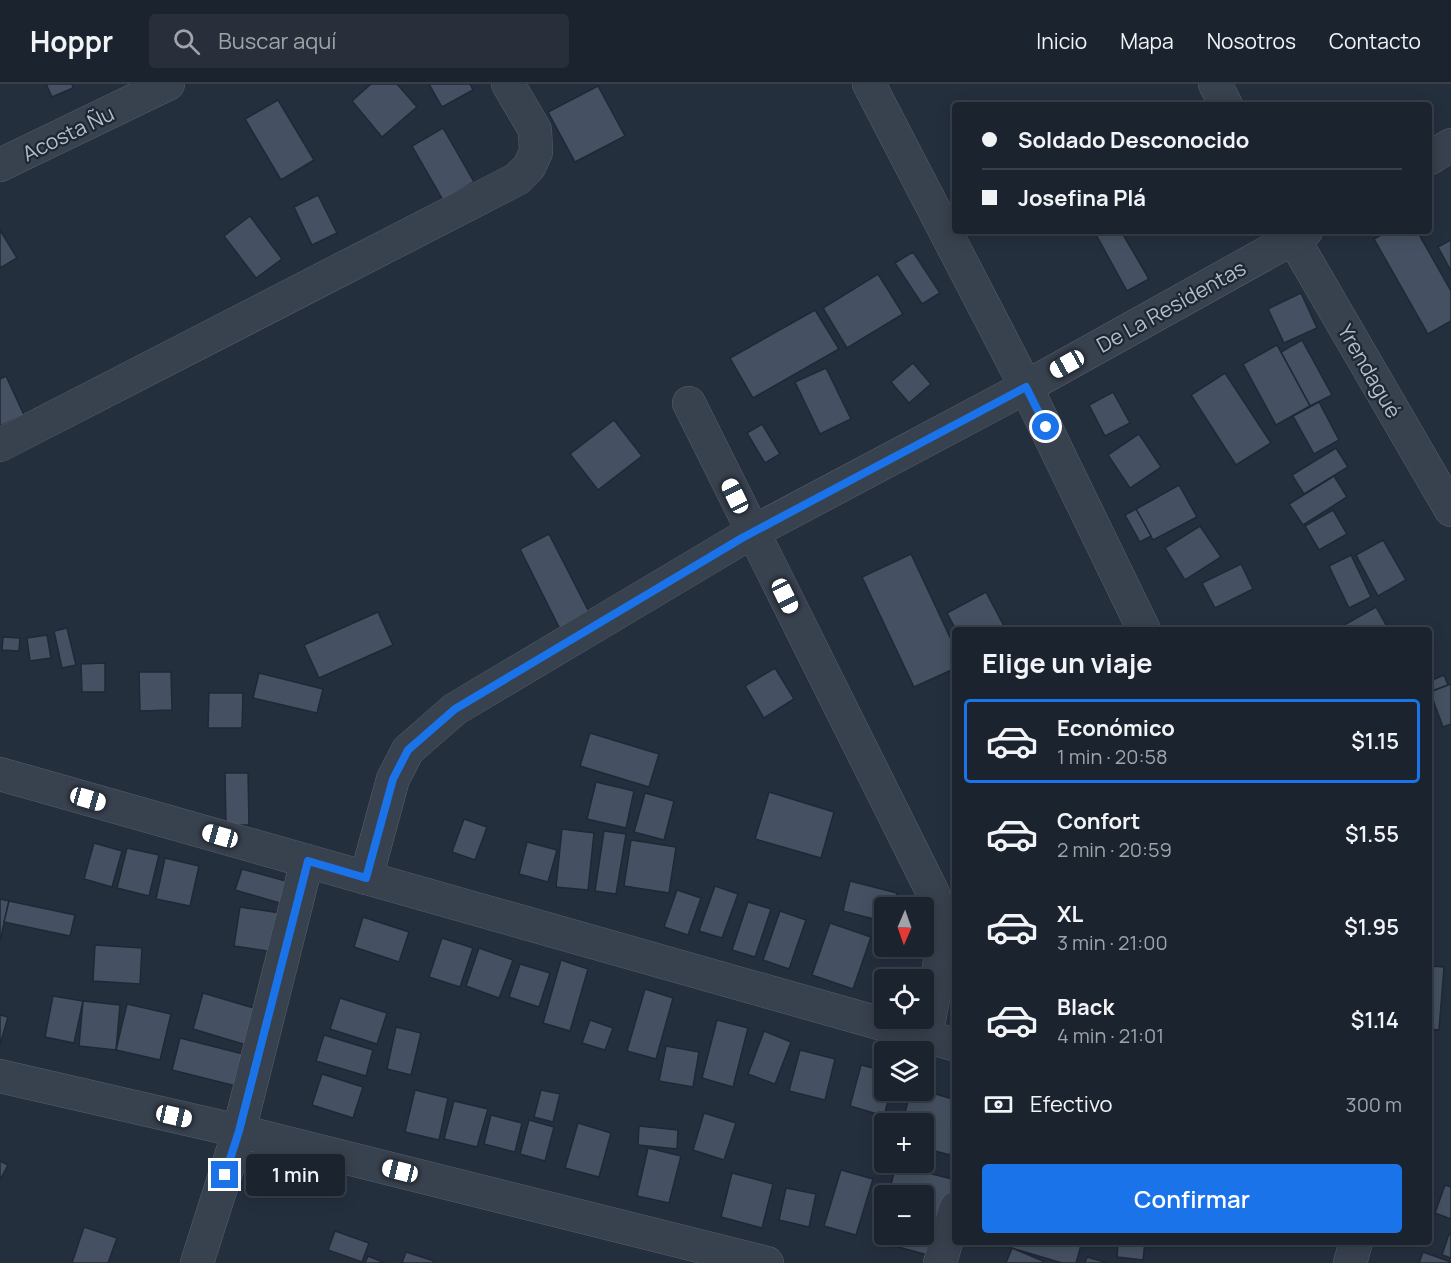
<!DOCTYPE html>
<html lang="es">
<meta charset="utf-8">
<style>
:root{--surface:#1b232e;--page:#282f3a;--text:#f1f3f6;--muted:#a0a4aa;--line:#39404a;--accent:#1a73e8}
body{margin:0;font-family:Manrope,sans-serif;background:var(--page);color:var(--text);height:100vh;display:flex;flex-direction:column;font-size:22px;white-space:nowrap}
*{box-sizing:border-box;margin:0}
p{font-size:20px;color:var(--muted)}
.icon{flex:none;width:33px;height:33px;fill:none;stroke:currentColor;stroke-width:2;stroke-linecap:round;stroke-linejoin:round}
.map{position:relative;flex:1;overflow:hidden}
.drawer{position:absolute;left:952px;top:543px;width:480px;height:618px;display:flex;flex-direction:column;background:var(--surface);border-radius:6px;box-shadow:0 3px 15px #0003,0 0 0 2px var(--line)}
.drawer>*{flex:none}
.top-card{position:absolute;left:952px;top:18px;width:480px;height:132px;border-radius:6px;box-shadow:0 3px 15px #0003,0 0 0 2px var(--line);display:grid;align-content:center;height:132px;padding:0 30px;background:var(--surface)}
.needle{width:39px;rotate:182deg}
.buttons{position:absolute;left:874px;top:813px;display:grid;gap:12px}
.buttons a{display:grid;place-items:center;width:60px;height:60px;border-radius:6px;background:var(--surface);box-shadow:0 3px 15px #0003,0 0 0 2px var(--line);font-size:30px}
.end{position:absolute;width:27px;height:27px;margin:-14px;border:8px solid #1a73e8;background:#fff;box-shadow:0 0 0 3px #fff}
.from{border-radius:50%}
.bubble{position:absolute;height:42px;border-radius:6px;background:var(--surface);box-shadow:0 3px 15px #0003,0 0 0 2px var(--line);font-size:20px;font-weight:600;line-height:42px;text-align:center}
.car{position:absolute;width:18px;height:36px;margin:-18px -9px;border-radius:8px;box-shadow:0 0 4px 2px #0007;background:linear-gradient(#fff 24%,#345 0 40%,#fff 0 76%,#345 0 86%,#fff 0)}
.top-card b{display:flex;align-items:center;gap:21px;height:57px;font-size:22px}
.top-card b+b{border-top:2px solid var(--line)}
.top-card i{width:15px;height:15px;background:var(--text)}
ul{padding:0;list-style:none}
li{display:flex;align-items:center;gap:18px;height:84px;margin:0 12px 9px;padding:0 18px;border:3px solid transparent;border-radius:6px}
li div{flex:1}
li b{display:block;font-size:22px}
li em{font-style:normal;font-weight:600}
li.on{border-color:var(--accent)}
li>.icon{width:54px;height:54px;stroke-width:1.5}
h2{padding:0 30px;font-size:27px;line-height:72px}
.pay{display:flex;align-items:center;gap:15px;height:66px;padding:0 30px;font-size:22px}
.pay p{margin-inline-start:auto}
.cta{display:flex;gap:12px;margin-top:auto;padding:12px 30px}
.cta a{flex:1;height:69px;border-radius:6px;background:var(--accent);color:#fff;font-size:24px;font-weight:600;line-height:69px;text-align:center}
header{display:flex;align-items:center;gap:36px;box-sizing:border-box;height:84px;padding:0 30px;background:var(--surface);border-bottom:2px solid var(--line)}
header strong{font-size:28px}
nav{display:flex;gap:33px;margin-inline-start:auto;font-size:21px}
.search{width:420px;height:54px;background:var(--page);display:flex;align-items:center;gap:15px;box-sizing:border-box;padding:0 21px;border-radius:6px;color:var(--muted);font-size:22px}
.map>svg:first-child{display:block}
.building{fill:#455162;stroke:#1f2835;stroke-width:1.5}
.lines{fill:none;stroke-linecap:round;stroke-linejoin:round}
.minor-casing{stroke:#565f6c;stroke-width:34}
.minor{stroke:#38414e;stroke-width:33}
.route{stroke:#1a73e8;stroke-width:8}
.labels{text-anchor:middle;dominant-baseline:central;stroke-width:4.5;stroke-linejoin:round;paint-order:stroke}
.street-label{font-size:21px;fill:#b4bcc9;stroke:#1d2633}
</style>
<header>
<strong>Hoppr</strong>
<div class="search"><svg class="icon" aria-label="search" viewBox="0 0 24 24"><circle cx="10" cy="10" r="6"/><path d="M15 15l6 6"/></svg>Buscar aquí</div>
<nav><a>Inicio</a><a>Mapa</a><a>Nosotros</a><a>Contacto</a></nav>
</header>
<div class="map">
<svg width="1451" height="1179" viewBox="0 0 1451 1179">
<rect width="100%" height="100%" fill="#242f3e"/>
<g class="building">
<polygon points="46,0 72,0 73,4 52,13"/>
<polygon points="371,0 397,0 417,23 382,53 352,17"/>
<polygon points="429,0 470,0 473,6 442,23"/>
<polygon points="598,2 625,52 575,78 548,28"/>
<polygon points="278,16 314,76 281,96 245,35"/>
<polygon points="443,44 474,98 443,116 412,62"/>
<polygon points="318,111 337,149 312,161 294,123"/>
<polygon points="250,132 282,175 256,194 224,152"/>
<polygon points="0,146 17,174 0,184"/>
<polygon points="1094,147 1121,147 1149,195 1127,207"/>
<polygon points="1388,147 1417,147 1451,207 1451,237 1428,250 1374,155"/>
<polygon points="1451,156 1451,187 1438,163"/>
<polygon points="913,168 940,209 922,220 895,179"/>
<polygon points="878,190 903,230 847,264 823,224"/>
<polygon points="1301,209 1317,244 1284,259 1268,225"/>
<polygon points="815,226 839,265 753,314 730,274"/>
<polygon points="1302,256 1332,311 1310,322 1281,268"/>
<polygon points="1277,261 1310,322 1276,341 1243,280"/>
<polygon points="913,279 931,300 909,319 891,298"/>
<polygon points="826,284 851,335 820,350 795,298"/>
<polygon points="1225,289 1271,359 1236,381 1191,311"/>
<polygon points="6,292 24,331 0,342 0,295"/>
<polygon points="1113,308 1130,339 1105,352 1089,321"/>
<polygon points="1319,318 1339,356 1314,370 1293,332"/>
<polygon points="614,336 642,372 598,406 570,370"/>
<polygon points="762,340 780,370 765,379 747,349"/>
<polygon points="1139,350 1161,383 1130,404 1108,371"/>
<polygon points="1336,364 1348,383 1304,410 1292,391"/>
<polygon points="1334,392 1347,413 1303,441 1289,420"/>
<polygon points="1179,401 1197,433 1153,456 1136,425"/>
<polygon points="1136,425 1151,452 1140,458 1125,431"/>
<polygon points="1333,426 1347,450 1319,466 1305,442"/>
<polygon points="1200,442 1221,473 1185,496 1165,464"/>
<polygon points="549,450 591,532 561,547 520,465"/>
<polygon points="1383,456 1406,496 1378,512 1356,471"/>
<polygon points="911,470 956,566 956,584 914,603 862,493"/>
<polygon points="1351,471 1371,513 1349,524 1329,482"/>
<polygon points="1241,480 1253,505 1215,524 1202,499"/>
<polygon points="986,508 1006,546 956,546 947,529"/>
<polygon points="1376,523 1386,541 1377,546 1338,546 1337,545"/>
<polygon points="378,528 393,561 319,594 304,561"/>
<polygon points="67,544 76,581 62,584 54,547"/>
<polygon points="47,551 51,574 30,577 27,554"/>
<polygon points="3,553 20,554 19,567 2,566"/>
<polygon points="105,579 105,608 82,608 81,580"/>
<polygon points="775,584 794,615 764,634 745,602"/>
<polygon points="139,588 171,588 172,626 140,627"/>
<polygon points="259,589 323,605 317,629 253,614"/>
<polygon points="1444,591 1448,601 1430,608 1430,597"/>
<polygon points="1451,600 1451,640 1443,643 1430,608"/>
<polygon points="209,609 243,609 242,644 208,644"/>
<polygon points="590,649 659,670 649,703 580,682"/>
<polygon points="225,689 248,689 249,741 226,741"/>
<polygon points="596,698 634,707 626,744 587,735"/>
<polygon points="769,708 834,728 821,774 755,755"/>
<polygon points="645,709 674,717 664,756 634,748"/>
<polygon points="464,735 487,743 475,776 452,768"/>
<polygon points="562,745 594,749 588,806 556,803"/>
<polygon points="604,747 626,750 616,810 595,807"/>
<polygon points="631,756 676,763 669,809 624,802"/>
<polygon points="527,758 557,766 548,798 519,790"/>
<polygon points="94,759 122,767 112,803 84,795"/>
<polygon points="127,764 159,771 149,812 117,804"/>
<polygon points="165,774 199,782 190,822 156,815"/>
<polygon points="242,785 289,798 283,820 235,806"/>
<polygon points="850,797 897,809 893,824 885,824 885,838 843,827"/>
<polygon points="715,802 738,810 722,854 699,847"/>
<polygon points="677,806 701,814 688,851 664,843"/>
<polygon points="0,815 9,817 0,857"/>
<polygon points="9,817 75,831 70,852 4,838"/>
<polygon points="748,818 771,825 755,873 732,866"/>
<polygon points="240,823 280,829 274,868 234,862"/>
<polygon points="780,827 806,836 789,885 763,876"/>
<polygon points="363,833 409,848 399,878 354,863"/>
<polygon points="830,839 871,853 853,905 812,891"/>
<polygon points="442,854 473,864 460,903 429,893"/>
<polygon points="95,861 142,864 140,900 93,897"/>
<polygon points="479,864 513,876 499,914 466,902"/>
<polygon points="561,876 588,885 570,947 543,939"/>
<polygon points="520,880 550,889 539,923 509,913"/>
<polygon points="1430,882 1444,883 1439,946 1430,945"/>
<polygon points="645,905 673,914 656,975 627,967"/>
<polygon points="203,909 264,927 253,963 193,945"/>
<polygon points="53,912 83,917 74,959 45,953"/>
<polygon points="340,914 387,929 377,960 330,945"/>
<polygon points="83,917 120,921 116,966 79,962"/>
<polygon points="127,920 171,930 160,976 116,966"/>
<polygon points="0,931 8,933 0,961"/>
<polygon points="590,936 613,944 605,966 582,959"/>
<polygon points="717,936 748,944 733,1003 702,994"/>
<polygon points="396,943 421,949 411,991 387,985"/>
<polygon points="764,947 791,958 775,1000 748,990"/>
<polygon points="324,951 373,966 366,992 316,977"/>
<polygon points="180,954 247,971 240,1003 172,986"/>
<polygon points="666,962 699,968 693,1003 659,997"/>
<polygon points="800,966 835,975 825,1016 789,1007"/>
<polygon points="861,981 885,987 885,1006 891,1006 884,1032 850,1022"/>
<polygon points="322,990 363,1003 353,1034 312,1021"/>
<polygon points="415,1006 448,1014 439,1056 405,1048"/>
<polygon points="541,1006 560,1010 553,1038 534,1033"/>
<polygon points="911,1006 922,1006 956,1016 956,1051 950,1071 924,1064 924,1040 902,1040"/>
<polygon points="454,1017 488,1025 477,1063 444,1055"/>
<polygon points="704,1029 736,1039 724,1076 693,1066"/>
<polygon points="491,1031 522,1039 515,1068 484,1060"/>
<polygon points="529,1036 554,1043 545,1077 520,1070"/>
<polygon points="578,1039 611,1049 599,1093 565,1084"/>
<polygon points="639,1042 678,1046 677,1065 638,1061"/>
<polygon points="648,1064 681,1072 669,1119 637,1112"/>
<polygon points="0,1077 8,1081 0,1096"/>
<polygon points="896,1081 956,1096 935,1173 876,1157 885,1122 885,1150 924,1150 924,1112 888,1112"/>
<polygon points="841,1086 873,1095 856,1151 824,1142"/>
<polygon points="732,1089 773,1100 762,1144 721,1133"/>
<polygon points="1445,1101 1451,1103 1451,1135 1435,1129"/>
<polygon points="786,1104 816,1110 809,1143 779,1136"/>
<polygon points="84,1143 117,1154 108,1179 72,1179"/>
<polygon points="335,1147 369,1159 362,1178 328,1166"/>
<polygon points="1449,1150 1451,1151 1451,1174 1442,1171"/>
<polygon points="991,1158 1082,1158 1076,1179 1062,1179"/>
<polygon points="1118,1158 1145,1158 1143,1176 1117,1173"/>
<polygon points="1012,1164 1043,1177 1042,1179 1006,1179"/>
<polygon points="406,1168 434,1177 433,1179 402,1179"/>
<polygon points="1423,1168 1451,1178 1451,1179 1419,1179"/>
<polygon points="368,1172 385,1179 365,1179"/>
<polygon points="1087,1173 1108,1179 1085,1179"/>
</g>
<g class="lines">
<g class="minor-casing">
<g id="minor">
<polyline points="869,0 1026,303 1144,546"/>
<polyline points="1215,0 1226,21"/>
<polyline points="1430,74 1451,61"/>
<polyline points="0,81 168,0"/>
<polyline points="1289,147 1451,426"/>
<polyline points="689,319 933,809 940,877 926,953"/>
<polyline points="0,361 517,95 529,83 536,68 535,46 508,0"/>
<polyline points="0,690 956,961"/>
<polyline points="366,794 393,695 408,666 455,625 742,454 1026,303 1306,147"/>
<polyline points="0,992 239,1047 767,1179"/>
<polyline points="197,1179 239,1047 307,777"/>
<polyline points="940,1179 956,1124"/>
<polyline points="1350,1179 1356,1158"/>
</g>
</g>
<use href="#minor" class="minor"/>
</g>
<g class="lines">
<polyline class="route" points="225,1091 239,1047 308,777 366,794 393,695 408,666 455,625 742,454 1026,303 1046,343"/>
</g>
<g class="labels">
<g class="street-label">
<text transform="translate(68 49) rotate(-26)">Acosta Ñu</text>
<text transform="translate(1171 222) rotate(-29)">De La Residentas</text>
<text transform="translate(1370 287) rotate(60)">Yrendagué</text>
</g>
</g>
</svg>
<div class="buttons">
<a><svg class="needle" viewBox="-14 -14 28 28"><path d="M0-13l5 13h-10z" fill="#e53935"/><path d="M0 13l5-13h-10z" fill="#a0a4aa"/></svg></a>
<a><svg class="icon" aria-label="locate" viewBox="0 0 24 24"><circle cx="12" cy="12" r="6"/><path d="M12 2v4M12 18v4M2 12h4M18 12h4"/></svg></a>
<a><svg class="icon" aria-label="layers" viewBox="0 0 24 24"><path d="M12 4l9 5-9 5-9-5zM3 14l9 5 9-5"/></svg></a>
<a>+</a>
<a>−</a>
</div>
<i class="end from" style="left:1046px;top:343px"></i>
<i class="end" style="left:225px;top:1091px"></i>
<div class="bubble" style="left:246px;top:1070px;width:99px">1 min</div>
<i class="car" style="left:1067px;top:280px;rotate:241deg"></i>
<i class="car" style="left:735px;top:412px;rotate:334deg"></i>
<i class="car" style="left:785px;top:512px;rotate:154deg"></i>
<i class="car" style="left:88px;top:715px;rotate:106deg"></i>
<i class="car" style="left:220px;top:752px;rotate:286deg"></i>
<i class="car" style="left:174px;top:1032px;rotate:103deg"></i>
<i class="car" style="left:400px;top:1087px;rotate:284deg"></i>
<div class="top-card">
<b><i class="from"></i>Soldado Desconocido</b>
<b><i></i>Josefina Plá</b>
</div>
<section class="drawer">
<h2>Elige un viaje</h2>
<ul>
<li class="on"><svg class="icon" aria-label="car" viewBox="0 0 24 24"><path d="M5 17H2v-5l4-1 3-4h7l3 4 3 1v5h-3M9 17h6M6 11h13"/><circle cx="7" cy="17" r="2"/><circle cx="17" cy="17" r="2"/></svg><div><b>Económico</b><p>1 min · 20:58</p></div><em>$1.15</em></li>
<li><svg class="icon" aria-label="car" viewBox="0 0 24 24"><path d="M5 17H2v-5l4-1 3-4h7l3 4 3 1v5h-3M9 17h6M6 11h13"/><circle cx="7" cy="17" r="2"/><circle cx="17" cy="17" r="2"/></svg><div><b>Confort</b><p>2 min · 20:59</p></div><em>$1.55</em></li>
<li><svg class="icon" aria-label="car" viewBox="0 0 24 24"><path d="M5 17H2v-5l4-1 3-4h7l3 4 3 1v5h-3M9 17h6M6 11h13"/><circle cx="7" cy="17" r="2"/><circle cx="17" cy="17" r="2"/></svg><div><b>XL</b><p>3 min · 21:00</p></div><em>$1.95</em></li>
<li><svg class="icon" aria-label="car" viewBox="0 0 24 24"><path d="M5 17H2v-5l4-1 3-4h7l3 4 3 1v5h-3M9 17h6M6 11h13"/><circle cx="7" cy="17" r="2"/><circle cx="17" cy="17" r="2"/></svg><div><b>Black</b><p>4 min · 21:01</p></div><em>$1.14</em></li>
</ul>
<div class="pay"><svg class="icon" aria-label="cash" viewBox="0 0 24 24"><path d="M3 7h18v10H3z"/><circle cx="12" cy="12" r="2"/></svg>Efectivo<p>300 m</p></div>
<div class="cta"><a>Confirmar</a></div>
</section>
</div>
